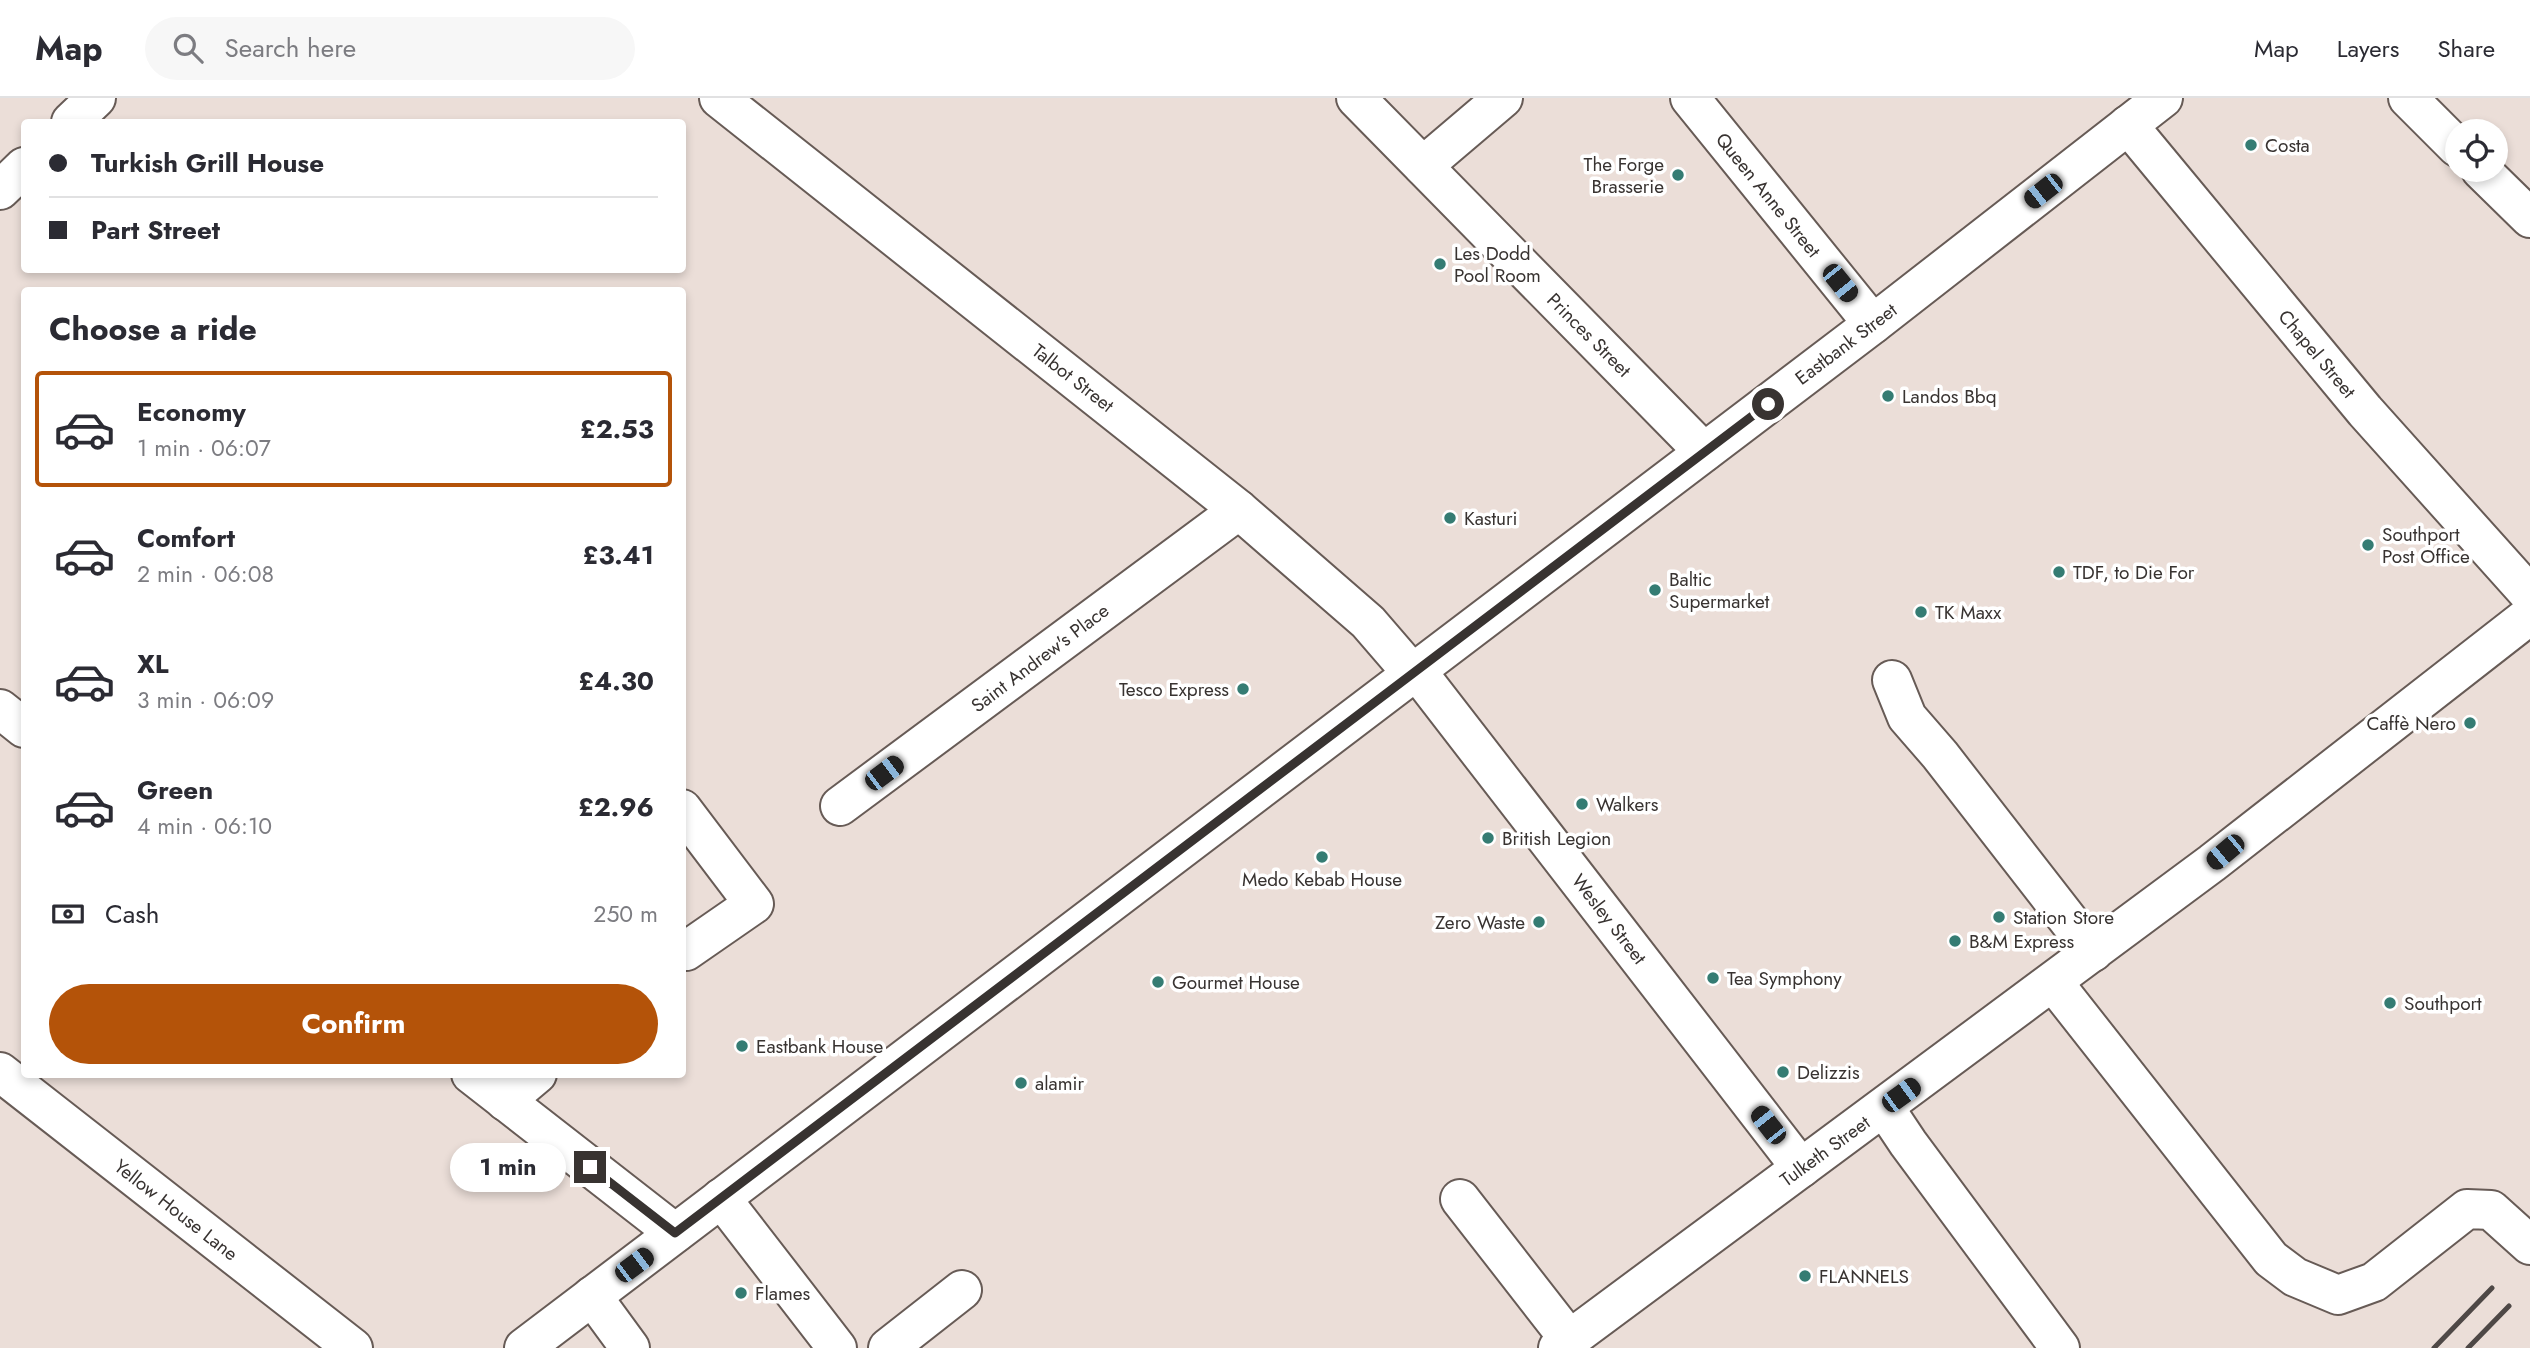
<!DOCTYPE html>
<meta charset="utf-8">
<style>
:root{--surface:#fff;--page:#f7f7f7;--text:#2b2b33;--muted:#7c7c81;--line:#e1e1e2;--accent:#b45309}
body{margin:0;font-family:Jost,sans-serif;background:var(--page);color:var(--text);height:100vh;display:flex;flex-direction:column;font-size:26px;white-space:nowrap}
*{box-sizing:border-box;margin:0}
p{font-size:23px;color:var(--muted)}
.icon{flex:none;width:38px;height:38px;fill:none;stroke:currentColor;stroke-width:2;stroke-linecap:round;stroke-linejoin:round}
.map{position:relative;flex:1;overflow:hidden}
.drawer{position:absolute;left:21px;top:189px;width:665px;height:791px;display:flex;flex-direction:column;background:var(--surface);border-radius:7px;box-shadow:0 4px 10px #0003}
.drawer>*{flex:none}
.hud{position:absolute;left:21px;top:21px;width:665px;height:154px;border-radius:7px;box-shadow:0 4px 10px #0003;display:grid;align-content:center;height:154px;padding:0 28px;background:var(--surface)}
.controls{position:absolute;left:2445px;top:21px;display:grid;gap:14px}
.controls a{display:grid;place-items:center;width:63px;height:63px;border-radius:50%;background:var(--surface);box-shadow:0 4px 10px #0003;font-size:35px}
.end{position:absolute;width:32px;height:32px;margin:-16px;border:9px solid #383331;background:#fff;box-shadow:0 0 0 4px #fff}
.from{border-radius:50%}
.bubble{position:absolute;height:49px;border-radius:24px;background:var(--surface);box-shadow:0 4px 10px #0003;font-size:23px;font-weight:700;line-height:49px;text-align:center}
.car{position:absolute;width:21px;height:42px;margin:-21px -10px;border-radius:9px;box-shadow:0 0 5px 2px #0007;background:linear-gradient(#222 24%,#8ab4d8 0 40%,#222 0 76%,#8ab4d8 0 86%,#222 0)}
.hud b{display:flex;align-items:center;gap:24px;height:66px;font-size:26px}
.hud b+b{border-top:2px solid var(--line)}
.hud i{width:18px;height:18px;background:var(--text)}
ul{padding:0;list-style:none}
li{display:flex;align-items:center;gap:21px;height:116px;margin:0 14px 10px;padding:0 14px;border:4px solid transparent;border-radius:7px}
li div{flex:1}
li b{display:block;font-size:26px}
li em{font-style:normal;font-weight:700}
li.selected{border-color:var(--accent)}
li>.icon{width:63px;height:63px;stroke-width:1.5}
h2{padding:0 28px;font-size:32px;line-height:84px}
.pay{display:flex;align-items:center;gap:18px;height:77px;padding:0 28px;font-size:26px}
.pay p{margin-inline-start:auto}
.action{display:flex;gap:14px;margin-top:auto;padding:14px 28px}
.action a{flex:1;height:80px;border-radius:42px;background:var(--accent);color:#fff;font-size:28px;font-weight:700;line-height:80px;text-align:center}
header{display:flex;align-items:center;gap:42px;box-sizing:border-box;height:98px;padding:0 35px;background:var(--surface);border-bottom:2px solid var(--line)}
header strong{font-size:33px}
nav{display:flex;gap:38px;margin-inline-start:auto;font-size:24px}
.search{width:490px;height:63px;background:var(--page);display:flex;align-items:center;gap:18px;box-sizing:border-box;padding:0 24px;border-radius:38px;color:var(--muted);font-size:26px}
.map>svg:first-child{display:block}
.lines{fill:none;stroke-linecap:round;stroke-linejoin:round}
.minor-casing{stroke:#675b56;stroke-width:42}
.highway-casing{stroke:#675b56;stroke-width:42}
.minor{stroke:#fff;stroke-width:38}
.highway{stroke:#fff;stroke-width:38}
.rail{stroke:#4e4846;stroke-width:5}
.route{stroke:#383331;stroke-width:9}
.poi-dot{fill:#357c73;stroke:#fff;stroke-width:2.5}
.labels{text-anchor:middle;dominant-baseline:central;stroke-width:7;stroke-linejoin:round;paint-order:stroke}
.poi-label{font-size:19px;fill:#383331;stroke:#fff;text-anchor:start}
.street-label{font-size:19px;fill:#383331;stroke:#fff}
</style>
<header>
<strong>Map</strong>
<div class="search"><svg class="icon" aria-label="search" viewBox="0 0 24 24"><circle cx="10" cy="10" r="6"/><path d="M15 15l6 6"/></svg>Search here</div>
<nav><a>Map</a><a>Layers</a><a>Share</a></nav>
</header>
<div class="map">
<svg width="2530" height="1250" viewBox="0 0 2530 1250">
<rect width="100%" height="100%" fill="#ebded8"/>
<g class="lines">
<g class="minor-casing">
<g id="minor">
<polyline points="719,0 1239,412 1368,524 1412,575"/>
<polyline points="1356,0 1704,354"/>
<polyline points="1690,0 1873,226"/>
<polyline points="2408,0 2457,49"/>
<polyline points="71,24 96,0"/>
<polyline points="2128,27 2365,313 2530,497"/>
<polyline points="1423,68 1503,0"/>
<polyline points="2481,72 2530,120"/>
<polyline points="0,92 24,69"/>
<polyline points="1416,572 1801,1070"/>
<polyline points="1892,582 1907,619 1940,657 2093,854"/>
<polyline points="0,611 24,630"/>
<polyline points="840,708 1239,412"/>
<polyline points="682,711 754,806 686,853 682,849"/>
<polyline points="2053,884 2271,1161 2295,1179 2338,1197 2374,1184 2467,1111 2491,1112 2530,1147"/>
<polyline points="0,974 353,1250"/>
<polyline points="471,976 675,1135"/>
<polyline points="505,1003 537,976"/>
<polyline points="1884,1009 1908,1045 2060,1250"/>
<polyline points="721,1100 837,1250"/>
<polyline points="1460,1101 1569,1241"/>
<polyline points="592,1198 630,1250"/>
<polyline points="888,1250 962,1192"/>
<polyline points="1558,1250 2212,765 2530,517"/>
</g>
</g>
<g class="highway-casing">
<polyline id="highway" points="524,1250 1873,226 2163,0"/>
</g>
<use href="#minor" class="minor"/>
<use href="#highway" class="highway"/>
<g class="rail">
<polyline points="2434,1250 2492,1190"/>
<polyline points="2468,1250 2509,1208"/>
</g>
</g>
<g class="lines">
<polyline class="route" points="590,1069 675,1135 1768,306"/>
</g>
<g class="poi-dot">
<circle cx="2251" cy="47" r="7"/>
<circle cx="1678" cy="77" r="7"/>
<circle cx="1440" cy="166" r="7"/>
<circle cx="1888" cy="298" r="7"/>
<circle cx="1450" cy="420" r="7"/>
<circle cx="2368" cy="447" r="7"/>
<circle cx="2059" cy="474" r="7"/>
<circle cx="1655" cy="492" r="7"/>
<circle cx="1921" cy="514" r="7"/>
<circle cx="1243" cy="591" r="7"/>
<circle cx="2470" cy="625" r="7"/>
<circle cx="1582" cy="706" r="7"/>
<circle cx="1488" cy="740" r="7"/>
<circle cx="1322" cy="759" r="7"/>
<circle cx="1999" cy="819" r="7"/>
<circle cx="1539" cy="824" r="7"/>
<circle cx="1955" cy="843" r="7"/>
<circle cx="1713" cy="880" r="7"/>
<circle cx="1158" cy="884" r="7"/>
<circle cx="2390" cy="905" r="7"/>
<circle cx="742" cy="948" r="7"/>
<circle cx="1783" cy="974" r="7"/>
<circle cx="1021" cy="985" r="7"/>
<circle cx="1805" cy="1178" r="7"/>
<circle cx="741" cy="1195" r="7"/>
</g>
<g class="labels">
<g class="poi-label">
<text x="2265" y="47">Costa</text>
<text x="1664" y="66" text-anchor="end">The Forge<tspan x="1664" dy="22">Brasserie</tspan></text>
<text x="1454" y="155">Les Dodd<tspan x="1454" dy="22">Pool Room</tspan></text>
<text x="1902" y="298">Landos Bbq</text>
<text x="1464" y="420">Kasturi</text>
<text x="2382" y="436">Southport<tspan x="2382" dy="22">Post Office</tspan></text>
<text x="2073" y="474">TDF, to Die For</text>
<text x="1669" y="481">Baltic<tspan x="1669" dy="22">Supermarket</tspan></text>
<text x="1935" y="514">TK Maxx</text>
<text x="1229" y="591" text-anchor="end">Tesco Express</text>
<text x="2456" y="625" text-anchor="end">Caffè Nero</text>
<text x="1596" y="706">Walkers</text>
<text x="1502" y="740">British Legion</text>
<text x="1322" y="781" text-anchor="middle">Medo Kebab House</text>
<text x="2013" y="819">Station Store</text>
<text x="1525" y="824" text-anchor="end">Zero Waste</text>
<text x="1969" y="843">B&amp;M Express</text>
<text x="1727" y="880">Tea Symphony</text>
<text x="1172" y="884">Gourmet House</text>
<text x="2404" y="905">Southport</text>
<text x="756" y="948">Eastbank House</text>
<text x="1797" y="974">Delizzis</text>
<text x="1035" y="985">alamir</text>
<text x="1819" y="1178">FLANNELS</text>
<text x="755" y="1195">Flames</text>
</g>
<g class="street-label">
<text transform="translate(1768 97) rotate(51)">Queen Anne Street</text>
<text transform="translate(1589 237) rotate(45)">Princes Street</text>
<text transform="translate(1846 246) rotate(-37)">Eastbank Street</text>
<text transform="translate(2317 256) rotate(50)">Chapel Street</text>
<text transform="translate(1073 280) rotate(38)">Talbot Street</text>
<text transform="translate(1040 560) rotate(-37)">Saint Andrew's Place</text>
<text transform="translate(1609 821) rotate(52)">Wesley Street</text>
<text transform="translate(1825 1053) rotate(-36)">Tulketh Street</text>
<text transform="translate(176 1112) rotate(38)">Yellow House Lane</text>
</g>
</g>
</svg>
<div class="controls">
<a><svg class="icon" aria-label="locate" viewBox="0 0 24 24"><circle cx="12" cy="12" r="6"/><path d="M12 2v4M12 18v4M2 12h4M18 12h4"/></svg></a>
</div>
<i class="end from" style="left:1768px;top:306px"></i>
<i class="end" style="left:590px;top:1069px"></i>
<div class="bubble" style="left:450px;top:1045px;width:116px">1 min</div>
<i class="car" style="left:2043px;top:93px;rotate:232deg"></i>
<i class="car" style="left:1840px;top:185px;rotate:141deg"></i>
<i class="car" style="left:884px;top:675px;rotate:53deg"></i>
<i class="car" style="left:2225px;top:754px;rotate:230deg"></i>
<i class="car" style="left:1901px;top:997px;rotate:54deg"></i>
<i class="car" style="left:1768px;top:1027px;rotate:322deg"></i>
<i class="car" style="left:634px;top:1167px;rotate:53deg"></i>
<div class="hud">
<b><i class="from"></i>Turkish Grill House</b>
<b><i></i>Part Street</b>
</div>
<section class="drawer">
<h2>Choose a ride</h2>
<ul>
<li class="selected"><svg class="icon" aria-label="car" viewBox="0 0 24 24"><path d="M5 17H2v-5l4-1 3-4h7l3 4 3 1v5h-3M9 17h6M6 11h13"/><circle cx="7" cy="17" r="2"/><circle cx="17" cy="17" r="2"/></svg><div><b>Economy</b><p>1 min · 06:07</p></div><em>£2.53</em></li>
<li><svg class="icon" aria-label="car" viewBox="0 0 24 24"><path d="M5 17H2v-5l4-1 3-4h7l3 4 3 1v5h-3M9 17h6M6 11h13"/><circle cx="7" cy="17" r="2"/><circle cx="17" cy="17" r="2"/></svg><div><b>Comfort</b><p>2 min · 06:08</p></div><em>£3.41</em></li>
<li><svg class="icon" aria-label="car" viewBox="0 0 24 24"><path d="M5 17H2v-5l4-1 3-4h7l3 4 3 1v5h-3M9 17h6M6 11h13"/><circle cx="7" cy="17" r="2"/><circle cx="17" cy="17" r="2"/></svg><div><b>XL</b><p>3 min · 06:09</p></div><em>£4.30</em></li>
<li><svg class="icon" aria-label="car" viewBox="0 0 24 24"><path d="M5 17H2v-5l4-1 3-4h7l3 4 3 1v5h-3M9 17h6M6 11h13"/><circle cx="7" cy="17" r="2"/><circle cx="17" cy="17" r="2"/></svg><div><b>Green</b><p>4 min · 06:10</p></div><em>£2.96</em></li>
</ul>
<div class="pay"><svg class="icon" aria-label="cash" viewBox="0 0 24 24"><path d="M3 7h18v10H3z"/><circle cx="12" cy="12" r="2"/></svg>Cash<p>250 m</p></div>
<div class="action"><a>Confirm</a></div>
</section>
</div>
